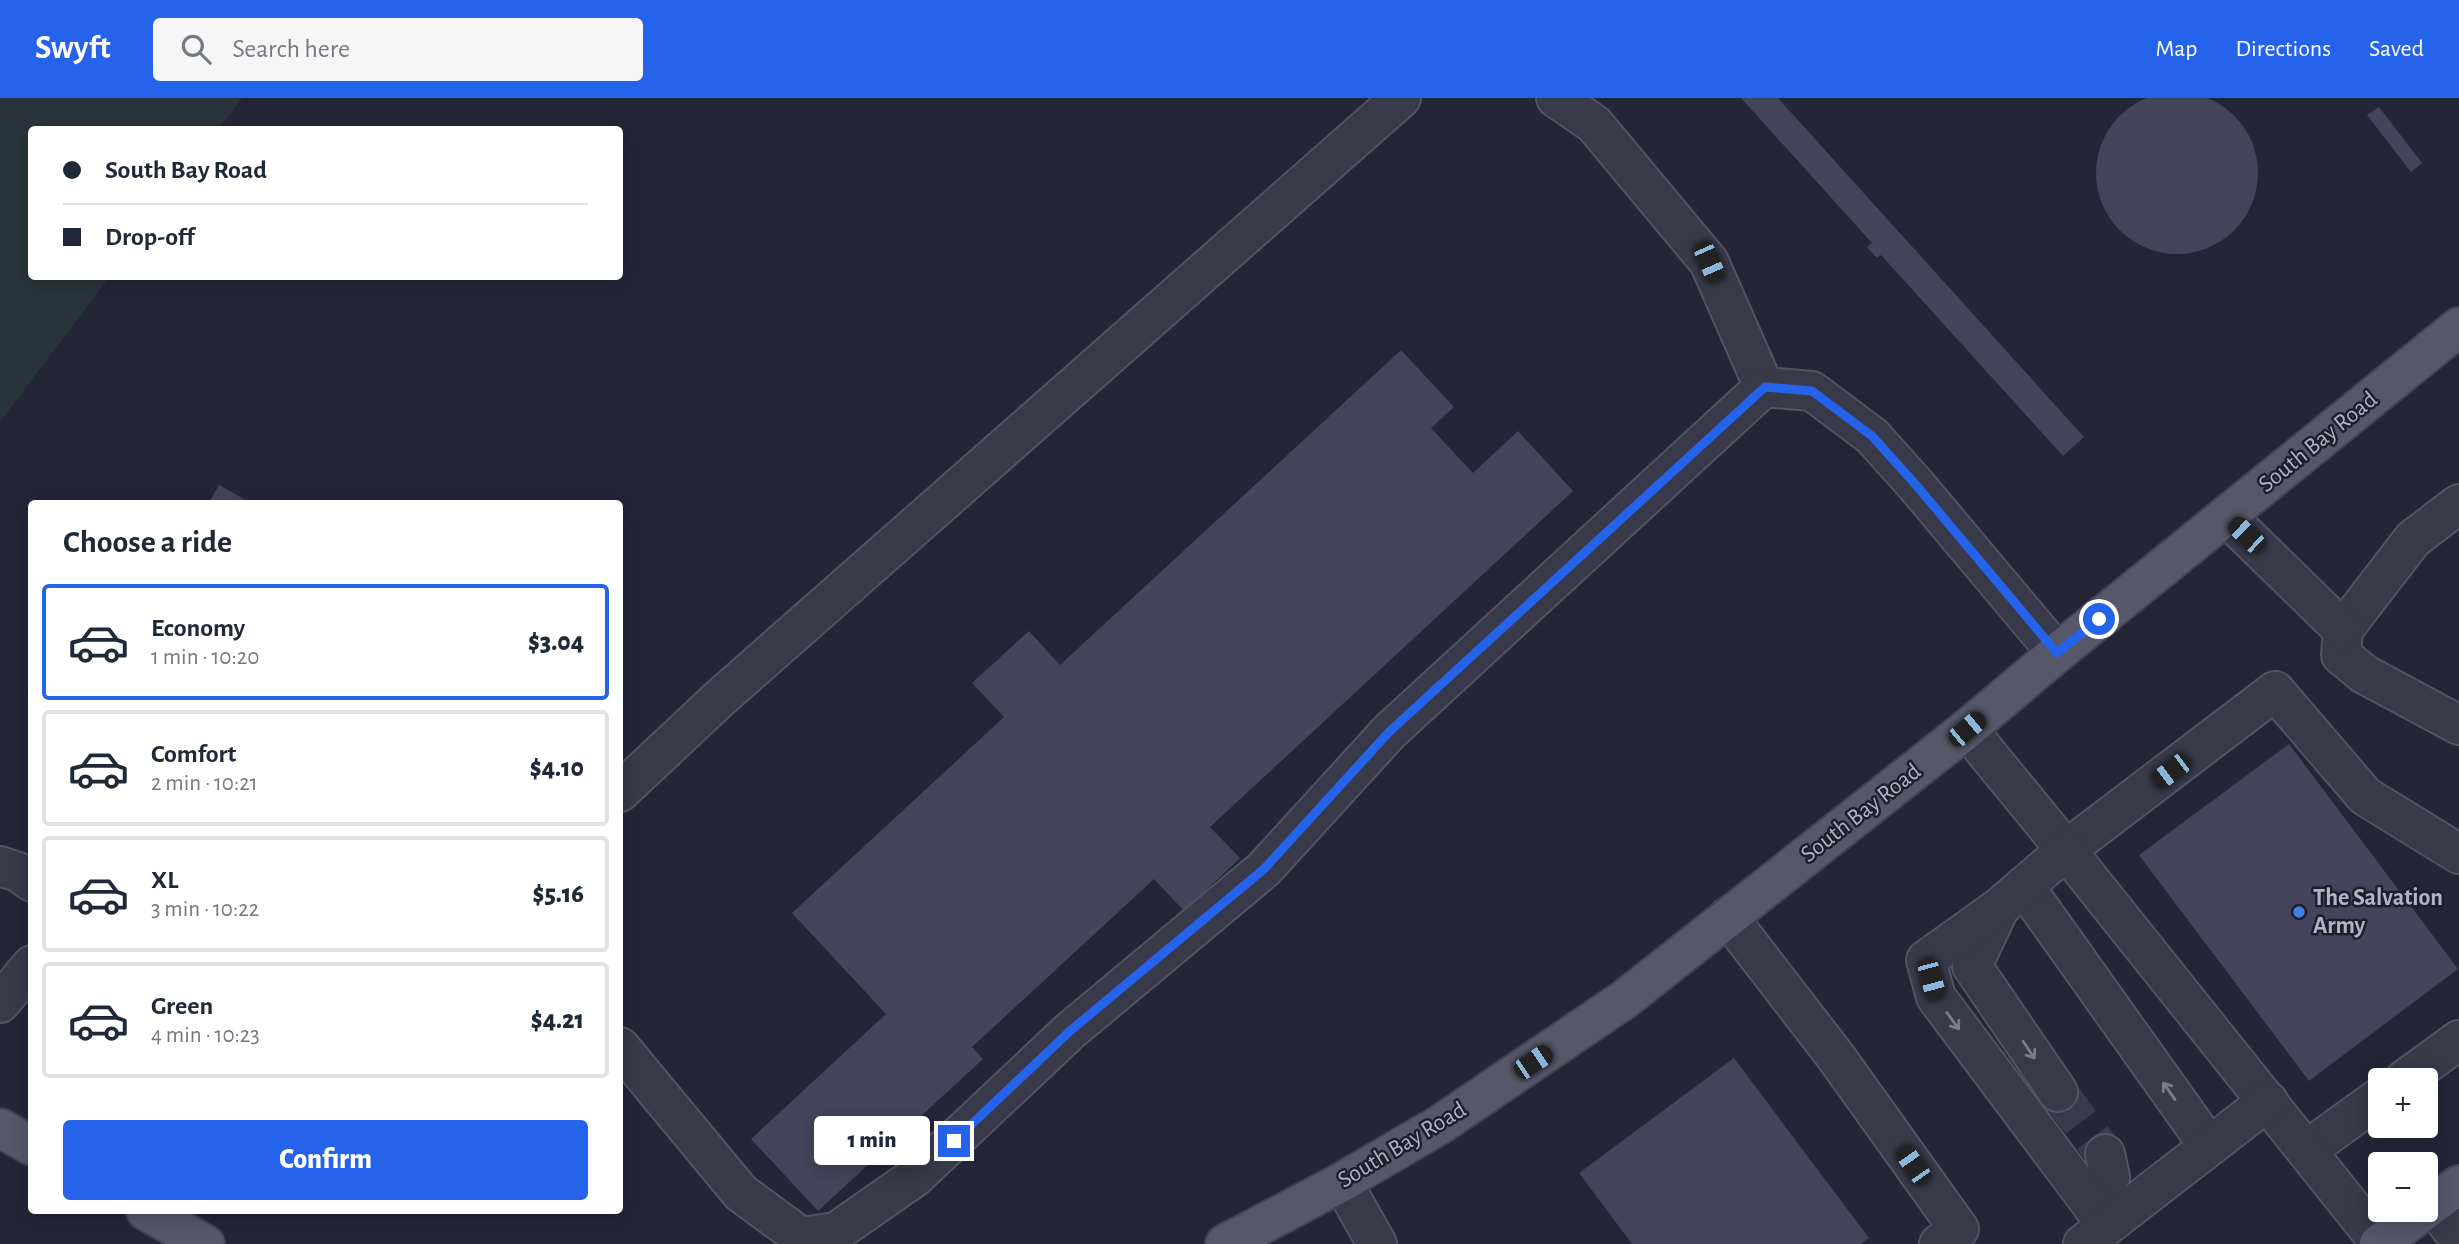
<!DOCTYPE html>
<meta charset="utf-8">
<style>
:root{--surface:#fff;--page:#f6f6f7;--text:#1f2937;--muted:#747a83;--line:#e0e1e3;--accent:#2563eb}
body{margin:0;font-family:"Alegreya Sans",sans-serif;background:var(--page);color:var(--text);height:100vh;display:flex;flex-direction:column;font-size:26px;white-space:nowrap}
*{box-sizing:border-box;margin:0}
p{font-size:23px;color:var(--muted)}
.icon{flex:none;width:38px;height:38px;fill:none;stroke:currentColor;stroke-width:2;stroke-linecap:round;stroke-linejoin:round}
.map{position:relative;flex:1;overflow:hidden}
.panel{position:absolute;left:28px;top:402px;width:595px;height:714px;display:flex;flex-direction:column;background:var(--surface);border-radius:7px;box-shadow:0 4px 18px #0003}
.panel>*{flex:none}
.hud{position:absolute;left:28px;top:28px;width:595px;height:154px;border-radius:7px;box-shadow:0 4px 18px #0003;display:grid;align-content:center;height:154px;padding:0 35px;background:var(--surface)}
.tools{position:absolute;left:2368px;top:970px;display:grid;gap:14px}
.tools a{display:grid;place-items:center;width:70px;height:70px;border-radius:7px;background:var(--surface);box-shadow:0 4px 18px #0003;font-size:35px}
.end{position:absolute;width:32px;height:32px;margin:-16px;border:9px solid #2563eb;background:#fff;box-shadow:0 0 0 4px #fff}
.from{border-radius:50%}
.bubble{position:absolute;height:49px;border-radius:7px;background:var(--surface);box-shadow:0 4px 18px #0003;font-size:23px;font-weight:800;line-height:49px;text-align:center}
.car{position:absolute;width:21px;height:42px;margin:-21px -10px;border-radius:9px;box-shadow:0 0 5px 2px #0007;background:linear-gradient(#222 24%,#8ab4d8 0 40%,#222 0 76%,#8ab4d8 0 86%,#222 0)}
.hud b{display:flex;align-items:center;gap:24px;height:66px;font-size:26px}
.hud b+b{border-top:2px solid var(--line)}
.hud i{width:18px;height:18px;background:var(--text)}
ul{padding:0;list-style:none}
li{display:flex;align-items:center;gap:21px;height:116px;margin:0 14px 10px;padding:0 21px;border:4px solid var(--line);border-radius:7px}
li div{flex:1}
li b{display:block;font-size:26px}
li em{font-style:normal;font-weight:800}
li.selected{border-color:var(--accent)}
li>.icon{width:63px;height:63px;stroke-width:1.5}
h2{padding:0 35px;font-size:32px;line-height:84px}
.cta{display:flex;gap:14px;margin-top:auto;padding:14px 35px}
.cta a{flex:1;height:80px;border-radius:7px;background:var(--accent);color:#fff;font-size:28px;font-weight:800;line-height:80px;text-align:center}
header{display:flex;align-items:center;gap:42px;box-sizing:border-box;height:98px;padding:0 35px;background:var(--accent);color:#fff}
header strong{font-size:33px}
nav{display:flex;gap:38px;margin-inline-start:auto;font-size:24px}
.search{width:490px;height:63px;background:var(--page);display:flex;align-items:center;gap:18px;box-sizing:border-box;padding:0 24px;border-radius:7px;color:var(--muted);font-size:26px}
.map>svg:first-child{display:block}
.green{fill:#29343c}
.building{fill:#44445a}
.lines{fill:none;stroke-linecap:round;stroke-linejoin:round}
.minor-tunnel{stroke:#393b4d;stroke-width:38;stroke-dasharray:38 19;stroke-linecap:butt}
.minor-casing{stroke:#535364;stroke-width:42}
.major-casing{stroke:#414252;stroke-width:42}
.minor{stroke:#383949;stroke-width:38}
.major{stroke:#565769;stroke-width:38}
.oneway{stroke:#7c7c8d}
.route{stroke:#2563eb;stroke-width:9}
.shop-dot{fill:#3f7fe0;stroke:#1d1e2e;stroke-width:2.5}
.labels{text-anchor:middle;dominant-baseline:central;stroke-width:5;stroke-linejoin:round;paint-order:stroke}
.street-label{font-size:24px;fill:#b3b3c5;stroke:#1d1e2e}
.poi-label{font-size:24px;font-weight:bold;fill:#b3b3c5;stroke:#1d1e2e;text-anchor:start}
</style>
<header>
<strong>Swyft</strong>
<div class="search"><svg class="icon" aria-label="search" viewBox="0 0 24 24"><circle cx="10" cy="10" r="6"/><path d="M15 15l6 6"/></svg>Search here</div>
<nav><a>Map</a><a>Directions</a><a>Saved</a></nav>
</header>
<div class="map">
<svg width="2459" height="1146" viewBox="0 0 2459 1146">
<rect width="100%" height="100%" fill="#242638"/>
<polygon class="green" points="0,0 242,0 219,31 32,32 32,178 109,179 0,324"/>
<g class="building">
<circle cx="2177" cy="75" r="81"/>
<polygon points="1741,0 1778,0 2084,339 2063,358 1881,157 1877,160 1867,149 1872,145"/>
<polygon points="2379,9 2422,65 2411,74 2367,17"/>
<polygon points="1401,252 1454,309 1431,330 1473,375 1518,333 1573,393 1210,729 1240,760 1184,813 1154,781 972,949 983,961 818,1113 751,1041 886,916 792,815 1004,619 972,585 1029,533 1060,567"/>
<polygon points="219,387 253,406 208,406"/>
<polygon points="2289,646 2458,871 2309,983 2139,757"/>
<polygon points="1734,960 1869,1140 1861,1146 1632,1146 1579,1075"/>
</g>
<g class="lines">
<polyline class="minor-tunnel" points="2058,994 2105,1056"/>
<g class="minor-casing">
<g id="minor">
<polyline points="1556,0 1594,26 1709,164 1764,289"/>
<polyline points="2459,406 2413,441 2343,532 2341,557 2364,576 2459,627"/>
<polyline points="2226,418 2343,532"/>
<polyline points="1967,631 2066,752 2275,593 2365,698 2459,756"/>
<polyline points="620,694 719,601 1401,0"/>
<polyline points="0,768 18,774 32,784"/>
<polyline points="2024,788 2209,1048"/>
<polyline points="1999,811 1972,868 2058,994"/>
<polyline points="1728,819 1836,959 1959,1131 1939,1146"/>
<polyline points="0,905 32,867"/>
<polyline points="620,949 741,1095 801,1139 836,1134 915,1079 1070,933 1264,771 1389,634 1764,289 1812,293 1872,338 1916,387 2057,555"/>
<polyline points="2404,982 2459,942"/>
<polyline points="2307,1052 2380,999"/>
<polyline points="1342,1084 1377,1146"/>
<polyline points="2433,1107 2459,1141"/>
<polyline points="2093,1109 2110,1079 2105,1056"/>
<polyline points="2107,1127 1936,899 1926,862 2000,809 2066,752 2380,1145"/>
<polyline points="2083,1146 2268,1003"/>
</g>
</g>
<g class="major-casing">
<g id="major">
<polyline points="0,1030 32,1048"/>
<polyline points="146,1113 205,1146"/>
<polyline points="1225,1146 1342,1084 1441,1026 1625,901 1967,631 2057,555 2459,229"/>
<polyline points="2379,1146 2459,1087"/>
</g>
</g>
<use href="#minor" class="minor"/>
<use href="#major" class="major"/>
</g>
<defs><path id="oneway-shaft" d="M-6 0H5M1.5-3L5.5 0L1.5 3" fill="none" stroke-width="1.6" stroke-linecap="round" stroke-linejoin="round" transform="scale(1.75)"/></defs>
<g class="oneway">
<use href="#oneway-shaft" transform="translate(1953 923) rotate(54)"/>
<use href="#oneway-shaft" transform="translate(2029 952) rotate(56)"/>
<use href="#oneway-shaft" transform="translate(2169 993) rotate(-125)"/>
</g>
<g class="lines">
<polyline class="route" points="954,1043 1070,933 1264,771 1389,634 1765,289 1812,293 1872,338 1916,387 2057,555 2099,521"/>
</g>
<circle class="shop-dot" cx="2299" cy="814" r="7"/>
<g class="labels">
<g class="street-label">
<text transform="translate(2318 344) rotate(-39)">South Bay Road</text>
<text transform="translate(1861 715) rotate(-38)">South Bay Road</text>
<text transform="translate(1402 1047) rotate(-31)">South Bay Road</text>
</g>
<g class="poi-label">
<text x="2313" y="800">The Salvation<tspan x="2313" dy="28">Army</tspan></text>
</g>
</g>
</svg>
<div class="tools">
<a>+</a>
<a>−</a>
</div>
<i class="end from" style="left:2099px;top:521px"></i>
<i class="end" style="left:954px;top:1043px"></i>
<div class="bubble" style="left:814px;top:1018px;width:116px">1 min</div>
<i class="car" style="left:1709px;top:164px;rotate:156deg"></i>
<i class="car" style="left:2246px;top:437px;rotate:314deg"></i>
<i class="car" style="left:1967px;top:631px;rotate:50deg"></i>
<i class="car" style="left:2171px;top:673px;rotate:233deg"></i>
<i class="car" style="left:1931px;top:881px;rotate:165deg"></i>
<i class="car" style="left:1533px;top:964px;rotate:56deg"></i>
<i class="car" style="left:1913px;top:1067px;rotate:325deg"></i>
<div class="hud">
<b><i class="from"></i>South Bay Road</b>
<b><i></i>Drop-off</b>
</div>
<section class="panel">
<h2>Choose a ride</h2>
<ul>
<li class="selected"><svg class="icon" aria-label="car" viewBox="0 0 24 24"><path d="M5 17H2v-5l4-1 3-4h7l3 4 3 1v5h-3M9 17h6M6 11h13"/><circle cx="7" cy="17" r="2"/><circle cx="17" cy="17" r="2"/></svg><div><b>Economy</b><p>1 min · 10:20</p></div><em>$3.04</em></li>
<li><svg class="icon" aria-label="car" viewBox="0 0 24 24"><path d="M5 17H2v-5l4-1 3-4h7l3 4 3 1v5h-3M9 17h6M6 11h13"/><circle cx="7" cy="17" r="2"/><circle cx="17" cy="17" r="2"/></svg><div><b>Comfort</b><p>2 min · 10:21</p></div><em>$4.10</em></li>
<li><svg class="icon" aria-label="car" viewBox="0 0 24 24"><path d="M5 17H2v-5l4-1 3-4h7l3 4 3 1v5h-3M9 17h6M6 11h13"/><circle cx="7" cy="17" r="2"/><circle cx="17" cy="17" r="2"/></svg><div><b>XL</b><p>3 min · 10:22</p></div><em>$5.16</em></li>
<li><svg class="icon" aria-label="car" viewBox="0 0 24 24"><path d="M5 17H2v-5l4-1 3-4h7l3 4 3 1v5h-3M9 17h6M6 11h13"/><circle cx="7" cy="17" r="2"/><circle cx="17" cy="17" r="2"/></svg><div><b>Green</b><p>4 min · 10:23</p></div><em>$4.21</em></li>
</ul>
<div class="cta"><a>Confirm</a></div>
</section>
</div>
